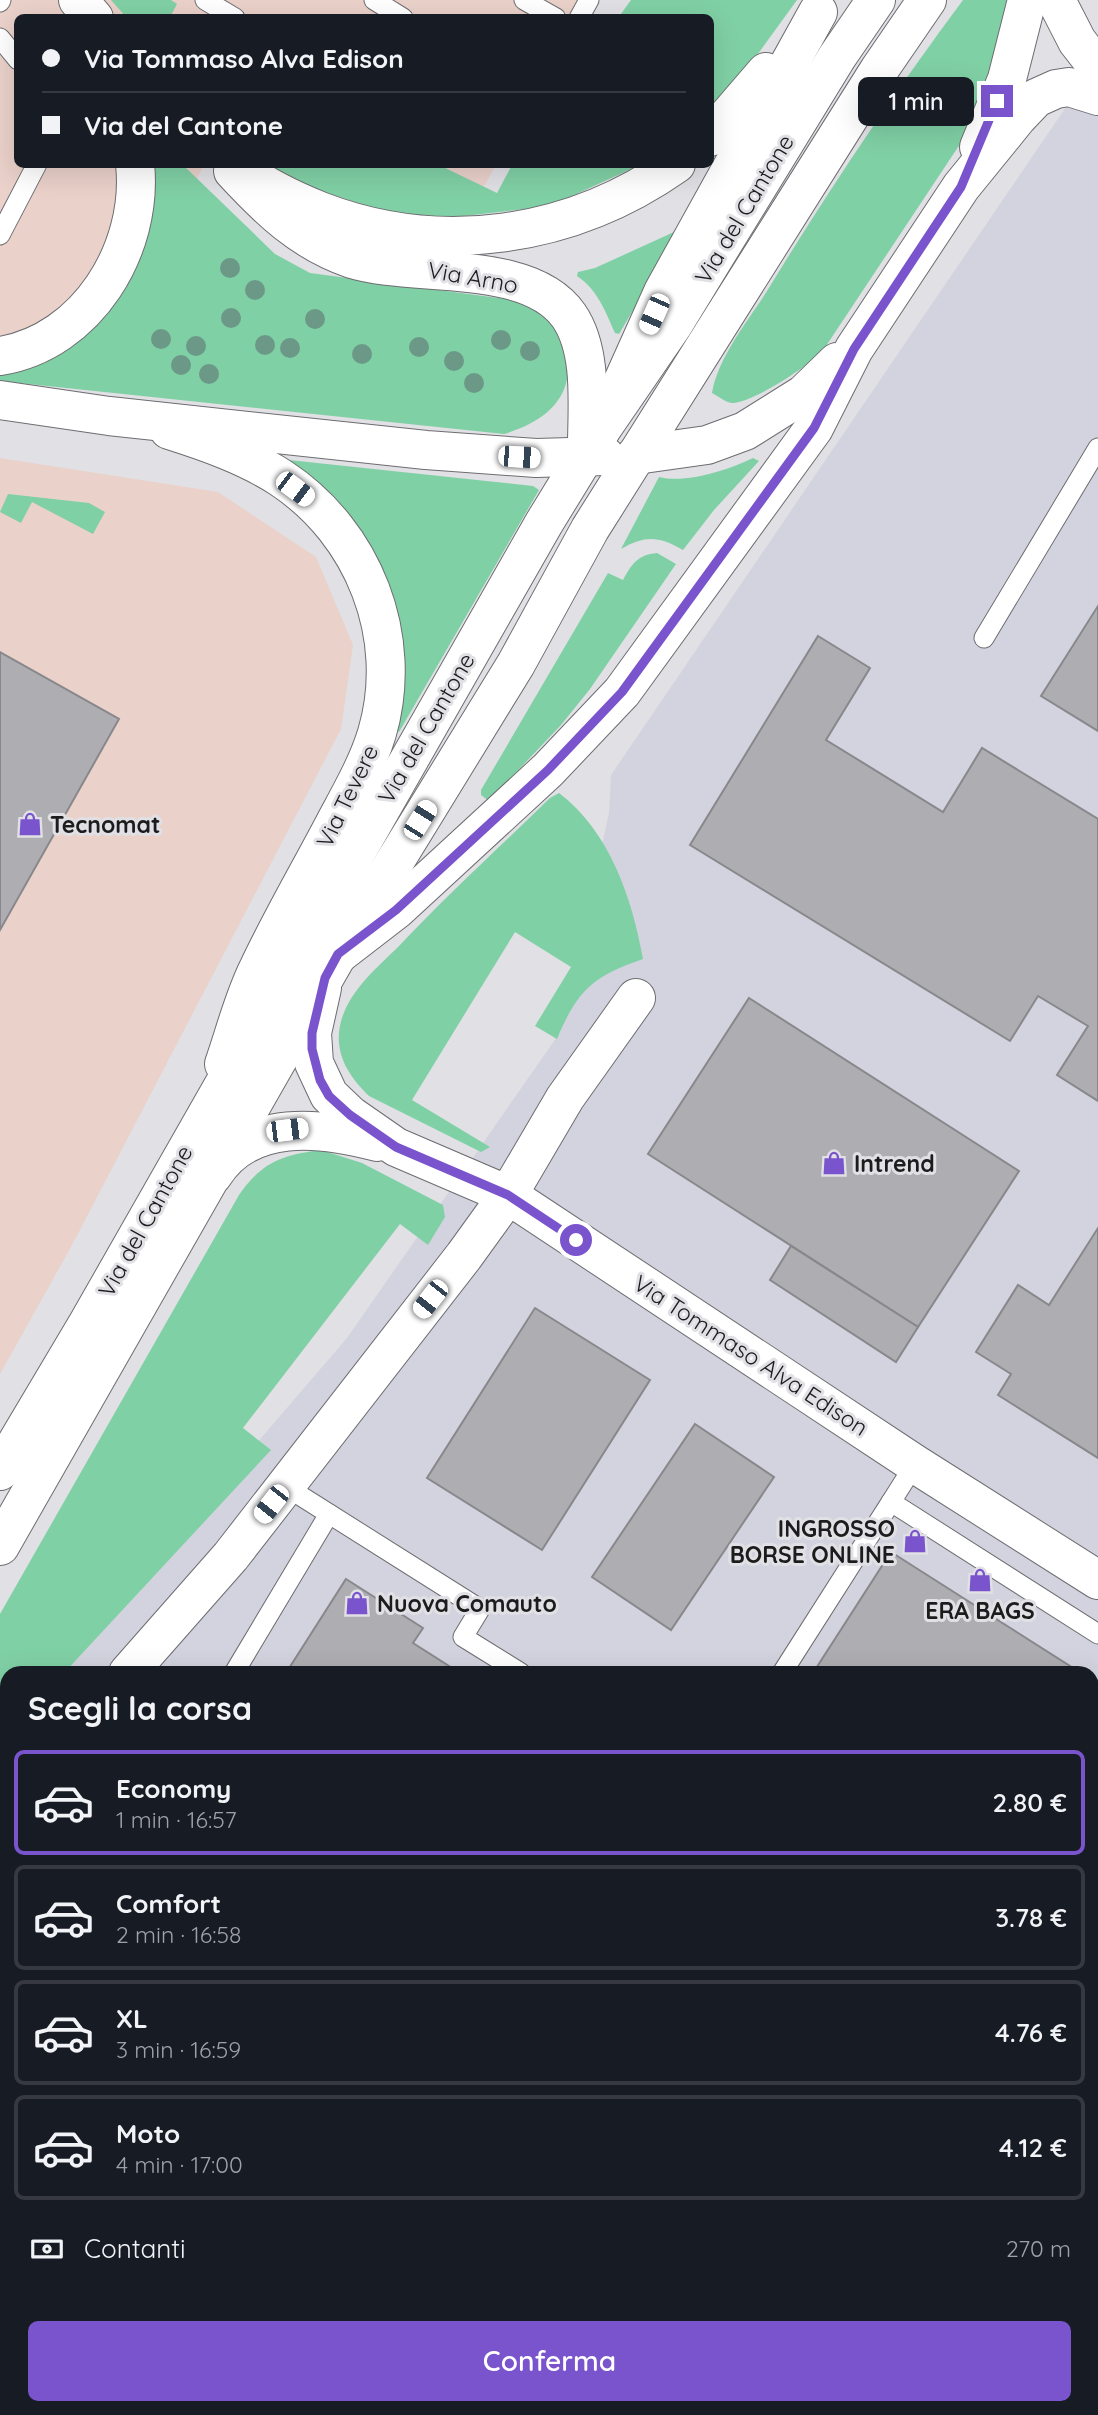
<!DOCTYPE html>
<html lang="it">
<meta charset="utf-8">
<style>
:root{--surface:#171b24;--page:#242831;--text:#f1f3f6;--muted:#9ea1a6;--line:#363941;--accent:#7a54cd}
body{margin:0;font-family:Quicksand,sans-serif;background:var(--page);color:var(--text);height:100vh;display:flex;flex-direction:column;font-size:26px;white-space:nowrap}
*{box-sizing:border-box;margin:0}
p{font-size:23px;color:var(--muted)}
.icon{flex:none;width:38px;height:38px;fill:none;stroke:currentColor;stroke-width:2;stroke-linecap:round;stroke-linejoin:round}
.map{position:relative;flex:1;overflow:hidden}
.drawer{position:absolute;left:0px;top:1666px;width:1099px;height:749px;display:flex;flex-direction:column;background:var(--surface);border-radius:21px 21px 0 0;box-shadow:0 7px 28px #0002}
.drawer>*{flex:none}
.guide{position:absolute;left:14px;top:14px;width:700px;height:154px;border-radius:10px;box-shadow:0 7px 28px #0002;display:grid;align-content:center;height:154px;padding:0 28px;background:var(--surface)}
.end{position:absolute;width:32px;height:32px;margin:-16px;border:9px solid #7a54cd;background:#fff;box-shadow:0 0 0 4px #fff}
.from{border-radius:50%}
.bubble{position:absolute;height:49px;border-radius:10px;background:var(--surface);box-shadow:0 7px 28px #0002;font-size:23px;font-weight:600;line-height:49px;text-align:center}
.car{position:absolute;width:21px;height:42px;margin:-21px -10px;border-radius:9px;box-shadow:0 0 5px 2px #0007;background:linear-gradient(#fff 24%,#345 0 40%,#fff 0 76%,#345 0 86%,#fff 0)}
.guide b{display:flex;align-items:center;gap:24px;height:66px;font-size:26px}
.guide b+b{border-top:2px solid var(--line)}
.guide i{width:18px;height:18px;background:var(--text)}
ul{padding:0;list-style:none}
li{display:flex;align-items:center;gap:21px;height:105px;margin:0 14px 10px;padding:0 14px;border:4px solid var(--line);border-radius:10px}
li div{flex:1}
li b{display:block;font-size:26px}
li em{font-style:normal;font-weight:600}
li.selected{border-color:var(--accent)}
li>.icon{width:63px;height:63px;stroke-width:1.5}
h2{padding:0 28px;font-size:32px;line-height:84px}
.pay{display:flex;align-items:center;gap:18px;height:77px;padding:0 28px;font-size:26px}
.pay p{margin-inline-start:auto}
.action{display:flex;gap:14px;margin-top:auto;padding:14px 28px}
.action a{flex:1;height:80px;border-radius:10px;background:var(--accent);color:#fff;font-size:28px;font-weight:600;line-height:80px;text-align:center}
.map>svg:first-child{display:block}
.commercial{fill:#ead1ca}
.built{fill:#d3d3df}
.green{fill:#80d0a5}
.building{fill:#aeaeb2;stroke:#88888c;stroke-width:2}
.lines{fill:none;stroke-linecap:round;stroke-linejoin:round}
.lane-casing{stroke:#6d6d71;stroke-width:21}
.street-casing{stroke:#6d6d71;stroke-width:40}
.secondary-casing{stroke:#6d6d71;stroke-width:40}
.highway-casing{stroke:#6d6d71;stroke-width:40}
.lane{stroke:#fff;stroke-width:19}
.street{stroke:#fff;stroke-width:38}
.secondary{stroke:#fff;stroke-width:38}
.highway{stroke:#fff;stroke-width:38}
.tree{fill:#6c9888}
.route{stroke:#7a54cd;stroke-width:9}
.labels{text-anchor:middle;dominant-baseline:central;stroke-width:6;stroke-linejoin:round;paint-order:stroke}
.street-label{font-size:23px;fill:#1c1c1d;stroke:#e0e0e5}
.poi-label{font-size:23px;font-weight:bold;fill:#1c1c1d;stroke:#e0e0e5;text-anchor:start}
</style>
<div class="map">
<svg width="1098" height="2415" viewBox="0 0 1098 2415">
<rect width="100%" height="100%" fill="#e0e0e5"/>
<g class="commercial">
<polygon points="0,0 588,0 578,18 18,18 18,164 204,165 132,302 0,389"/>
<polygon points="392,165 496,165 471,209"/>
<polygon points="0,458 218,492 316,557 353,645 341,729 71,1247 0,1374"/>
<polygon points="260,2408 792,2408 803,2415 255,2415"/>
</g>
<g class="built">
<polygon points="1098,60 1098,2415 803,2415 792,2408 1092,2408 1092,1673 59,1673 347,1338 561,1031 609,813 611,775"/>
<polygon points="7,1734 7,2346 0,2336 0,1742"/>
<polygon points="7,2384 7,2408 260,2408 255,2415 0,2415 0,2393"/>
</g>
<g class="green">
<polygon points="111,0 171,0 177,4 170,17 126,17"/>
<polygon points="631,0 797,0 728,95 711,111 710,18 618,18"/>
<path d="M963,0H1007L982,111L822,352C808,366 751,404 732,403C725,402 718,396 712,393C718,357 748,321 767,291C828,191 893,94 963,0Z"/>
<path d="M150,164L183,165L275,254L310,273L513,300C521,303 532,305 539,309C553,318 561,334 565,349C578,395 546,422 504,434L0,381V370L64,344Z"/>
<polygon points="267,165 439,165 497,193 512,165 640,165 550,206 438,219 376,209 312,188"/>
<path d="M674,232L677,236L619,334L615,333C605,311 598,290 577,276L578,272L595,268Z"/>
<path d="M753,458L759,461L714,510L683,550C659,536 645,535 621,549L659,477C686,484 728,470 753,458Z"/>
<polygon points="289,460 533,486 539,490 399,732 392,728 402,683 288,467"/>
<polygon points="8,494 89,503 105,512 93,534 32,502 21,523 0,512"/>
<path d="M657,553L676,564L590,689L561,725L489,801L481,795V790L608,573L623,580C632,564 637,555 657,553Z"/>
<path d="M559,793C610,832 632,898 643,959C593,976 577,991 557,1039L535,1026L571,967L515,932L412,1100L490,1147L481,1152L369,1096C346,1074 331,1048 343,1015C354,986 379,966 400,945C448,894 500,847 550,798Z"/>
<path d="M321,1150L362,1163L443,1205L445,1217L428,1245L400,1224L243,1428L271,1450L64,1673H7V1734L0,1742V1614L239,1195C262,1162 282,1155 321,1150Z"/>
</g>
<g class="building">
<polygon points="1098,606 1098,731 1041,696"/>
<polygon points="818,636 870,668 826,740 943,812 982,748 1098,819 1098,1101 1057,1075 1088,1026 1038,996 1010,1041 690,845"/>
<polygon points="0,652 119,719 0,930"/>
<polygon points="749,998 1019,1171 918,1327 648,1154"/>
<polygon points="1098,1228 1098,1458 998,1395 1011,1374 976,1352 1018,1285 1049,1305"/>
<polygon points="791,1246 918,1327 896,1362 770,1280"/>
<polygon points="535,1308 650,1380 542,1550 427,1478"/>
<polygon points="695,1424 774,1477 671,1630 592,1577"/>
<polygon points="891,1552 1081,1673 813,1673"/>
<polygon points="346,1579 423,1628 413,1643 460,1673 286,1673"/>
<polygon points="1092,1680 1098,1684 1098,2051 1092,2047"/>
<polygon points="7,1941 7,2149 0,2144 0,1952"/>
<polygon points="1092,2196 1098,2200 1098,2234 1092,2243"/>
<polygon points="7,2231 7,2286 0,2281 0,2242"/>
<polygon points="390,2408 672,2408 683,2415 385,2415"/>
<polygon points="841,2408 989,2408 985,2415 852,2415"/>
</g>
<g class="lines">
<g class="lane-casing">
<g id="lane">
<polyline points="205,0 235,18"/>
<polyline points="374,0 403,18"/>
<polyline points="524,0 556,18"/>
<polyline points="0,2 1,0"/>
<polyline points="579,18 589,0"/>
<polyline points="0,38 18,60"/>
<polyline points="0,235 37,164"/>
<polyline points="984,638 1098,448"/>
<polyline points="915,1464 891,1502 1098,1634"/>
<polyline points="285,1486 480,1609 463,1637 521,1673"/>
<polyline points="234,1673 329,1514"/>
<polyline points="782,1673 891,1502"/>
<polyline points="0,1844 7,1830"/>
<polyline points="0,1856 7,1860"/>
<polyline points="1092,2089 1098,2093"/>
<polyline points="0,2168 7,2172"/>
<polyline points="1092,2178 1098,2182"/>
<polyline points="1092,2279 1098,2269"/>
<polyline points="0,2311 7,2306"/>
<polyline points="1092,2339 1098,2329"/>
<polyline points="772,2408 783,2415"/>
<polyline points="1060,2408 1070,2415"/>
<polyline points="298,2415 303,2408"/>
</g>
</g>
<g class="street-casing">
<g id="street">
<polyline points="1056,0 1077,41 1098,68"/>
<polyline points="979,147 1007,79 1027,0"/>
<path d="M0,356C87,342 144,249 135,164"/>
<path d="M169,430C207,442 247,456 281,478C364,533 405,637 377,733C368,763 352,791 337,819C311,869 282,918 258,969C243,999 235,1033 224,1064"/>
<polyline points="636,455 707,445 745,431 804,394 837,362"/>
<polyline points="339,954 396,910 548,770 622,692 814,428 854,349 961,187 1017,118 1036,98 1056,89 1069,87 1098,96"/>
<polyline points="322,988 312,1033 314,1063 329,1095 350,1115 396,1147 508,1195 915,1464 1098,1580"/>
<path d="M213,1175C249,1118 321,1127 377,1142"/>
<polyline points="128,1673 231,1556 464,1256 508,1195 565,1098 636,998"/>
</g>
</g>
<g class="secondary-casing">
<g id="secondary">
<polyline points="78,0 94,18"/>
<path d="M233,171C268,209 302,242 352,259C412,278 529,258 569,316C595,354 586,415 587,458"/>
<polyline points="0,400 109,416 426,450 536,458 605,456"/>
<polyline points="0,1471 88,1323 544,523 601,430 673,325 837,57 876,0"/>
<polyline points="0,1546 338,954 516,664 590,529 879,70 927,0"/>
<polyline points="12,2408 19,2415"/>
</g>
</g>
<g class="highway-casing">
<g id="highway">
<polyline points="710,137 766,72"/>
<path d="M235,164C260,185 290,199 320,211C440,257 571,238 676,164"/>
<polyline points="601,430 663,292 818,12"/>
</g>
</g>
<use href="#lane" class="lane"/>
<use href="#street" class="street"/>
<use href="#secondary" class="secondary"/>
<use href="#highway" class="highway"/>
</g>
<g class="tree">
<circle cx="230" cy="268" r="10"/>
<circle cx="255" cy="290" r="10"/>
<circle cx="231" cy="318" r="10"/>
<circle cx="315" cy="319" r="10"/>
<circle cx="161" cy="339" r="10"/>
<circle cx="501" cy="340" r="10"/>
<circle cx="265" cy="345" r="10"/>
<circle cx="196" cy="346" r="10"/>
<circle cx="419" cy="347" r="10"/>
<circle cx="290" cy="348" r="10"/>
<circle cx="530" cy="351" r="10"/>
<circle cx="362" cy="354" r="10"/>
<circle cx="454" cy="361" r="10"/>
<circle cx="181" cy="365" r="10"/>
<circle cx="209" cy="374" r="10"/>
<circle cx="474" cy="383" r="10"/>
</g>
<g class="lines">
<polyline class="route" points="576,1240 508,1195 396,1147 350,1115 329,1096 320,1080 312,1049 312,1033 325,978 338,954 396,910 548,770 622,692 814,428 854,349 961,187 997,101"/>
</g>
<defs>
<g id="shop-bare" transform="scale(1.89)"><path d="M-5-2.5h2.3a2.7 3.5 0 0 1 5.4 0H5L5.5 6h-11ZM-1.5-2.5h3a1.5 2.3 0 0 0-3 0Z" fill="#7a54cd" stroke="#e0e0e5" stroke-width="2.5" paint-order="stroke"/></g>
</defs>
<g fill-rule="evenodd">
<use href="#shop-bare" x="30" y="824"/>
<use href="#shop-bare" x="834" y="1163"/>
<use href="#shop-bare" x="915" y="1541"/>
<use href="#shop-bare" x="980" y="1580"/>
<use href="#shop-bare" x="357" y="1603"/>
</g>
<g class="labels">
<g class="street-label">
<text transform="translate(744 209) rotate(-59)">Via del Cantone</text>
<text transform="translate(473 277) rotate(10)">Via Arno</text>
<text transform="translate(426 728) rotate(-60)">Via del Cantone</text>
<text transform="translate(347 796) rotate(-64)">Via Tevere</text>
<text transform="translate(145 1221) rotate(-61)">Via del Cantone</text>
<text transform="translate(751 1355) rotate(33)">Via Tommaso Alva Edison</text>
</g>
<g class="poi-label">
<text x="50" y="824">Tecnomat</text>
<text x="854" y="1163">Intrend</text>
<text x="895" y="1528" text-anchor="end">INGROSSO<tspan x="895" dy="26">BORSE ONLINE</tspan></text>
<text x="377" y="1603">Nuova Comauto</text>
<text x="980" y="1610" text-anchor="middle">ERA BAGS</text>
</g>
</g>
</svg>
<i class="end from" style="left:576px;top:1240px"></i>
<i class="end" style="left:997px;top:101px"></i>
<div class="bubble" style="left:858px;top:77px;width:116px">1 min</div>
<i class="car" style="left:654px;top:314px;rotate:204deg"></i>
<i class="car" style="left:519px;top:457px;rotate:94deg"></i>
<i class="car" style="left:295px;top:489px;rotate:127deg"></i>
<i class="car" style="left:420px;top:820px;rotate:32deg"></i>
<i class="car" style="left:287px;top:1130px;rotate:83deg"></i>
<i class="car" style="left:430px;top:1299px;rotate:218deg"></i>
<i class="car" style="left:271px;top:1504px;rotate:218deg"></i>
<div class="guide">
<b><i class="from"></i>Via Tommaso Alva Edison</b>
<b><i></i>Via del Cantone</b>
</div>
<section class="drawer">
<h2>Scegli la corsa</h2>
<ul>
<li class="selected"><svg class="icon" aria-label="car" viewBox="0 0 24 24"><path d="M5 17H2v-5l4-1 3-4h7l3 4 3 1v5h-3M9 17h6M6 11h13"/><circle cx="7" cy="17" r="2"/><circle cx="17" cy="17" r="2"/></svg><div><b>Economy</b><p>1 min · 16:57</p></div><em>2.80 €</em></li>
<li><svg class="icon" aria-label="car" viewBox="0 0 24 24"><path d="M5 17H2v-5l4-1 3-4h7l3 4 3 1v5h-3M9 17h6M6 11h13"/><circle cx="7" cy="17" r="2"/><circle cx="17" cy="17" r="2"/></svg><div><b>Comfort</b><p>2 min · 16:58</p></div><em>3.78 €</em></li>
<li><svg class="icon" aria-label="car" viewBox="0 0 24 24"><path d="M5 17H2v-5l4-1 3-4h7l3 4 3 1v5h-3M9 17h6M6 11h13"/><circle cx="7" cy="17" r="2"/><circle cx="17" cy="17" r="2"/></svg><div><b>XL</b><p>3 min · 16:59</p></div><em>4.76 €</em></li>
<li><svg class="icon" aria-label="car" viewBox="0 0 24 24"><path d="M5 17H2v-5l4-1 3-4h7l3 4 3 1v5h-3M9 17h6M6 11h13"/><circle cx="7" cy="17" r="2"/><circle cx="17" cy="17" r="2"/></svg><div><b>Moto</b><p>4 min · 17:00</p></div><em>4.12 €</em></li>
</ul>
<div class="pay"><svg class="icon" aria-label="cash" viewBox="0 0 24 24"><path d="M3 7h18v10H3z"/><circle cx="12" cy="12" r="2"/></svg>Contanti<p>270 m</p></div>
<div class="action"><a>Conferma</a></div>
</section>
</div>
